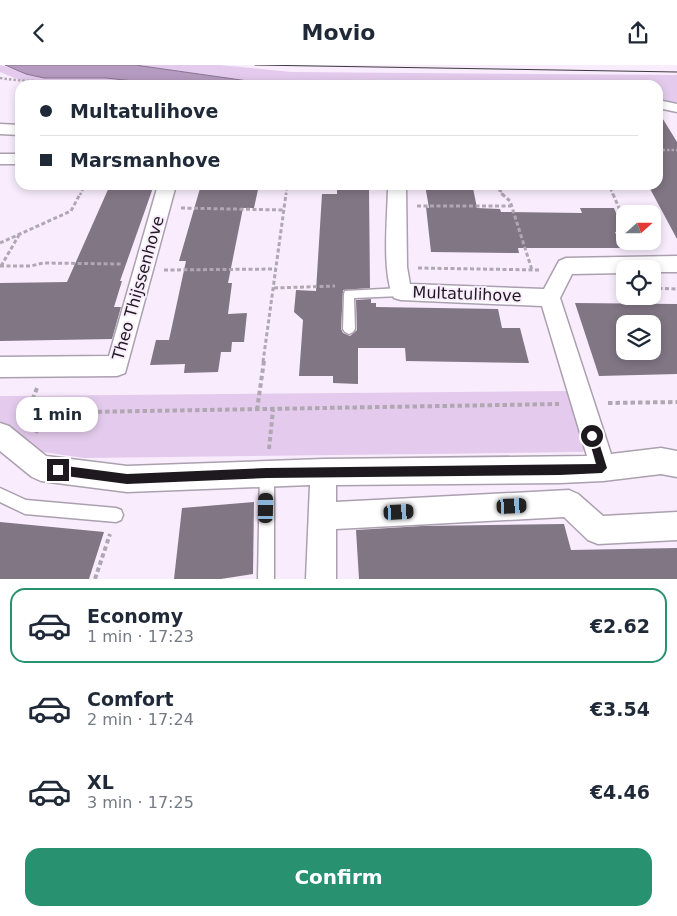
<!DOCTYPE html>
<meta charset="utf-8">
<style>
:root{--surface:#fff;--page:#f6f6f7;--text:#1f2937;--muted:#747a83;--line:#e0e1e3;--accent:#279170}
body{margin:0;font-family:"DejaVu Sans",sans-serif;background:var(--page);color:var(--text);height:100vh;display:flex;flex-direction:column;font-size:19px;white-space:nowrap}
*{box-sizing:border-box;margin:0}
p{font-size:16px;color:var(--muted)}
.icon{flex:none;width:28px;height:28px;fill:none;stroke:currentColor;stroke-width:2;stroke-linecap:round;stroke-linejoin:round}
.map{position:relative;height:514px;overflow:hidden}
.details{display:flex;flex-direction:column;background:var(--surface);flex:1}
.details>*{flex:none}
.hud{position:absolute;left:15px;top:15px;width:648px;height:110px;border-radius:15px;box-shadow:0 2px 8px #0003;display:grid;align-content:center;height:110px;padding:0 25px;background:var(--surface)}
.needle{width:32px;rotate:69deg}
.controls{position:absolute;left:616px;top:140px;display:grid;gap:10px}
.controls a{display:grid;place-items:center;width:45px;height:45px;border-radius:10px;background:var(--surface);box-shadow:0 2px 8px #0003;font-size:25px}
.end{position:absolute;width:22px;height:22px;margin:-11px;border:6px solid #1d191e;background:#fff;box-shadow:0 0 0 2px #fff}
.from{border-radius:50%}
.bubble{position:absolute;height:35px;border-radius:15px;background:var(--surface);box-shadow:0 2px 8px #0003;font-size:16px;font-weight:700;line-height:35px;text-align:center}
.car{position:absolute;width:15px;height:30px;margin:-15px -8px;border-radius:6px;box-shadow:0 0 4px 1px #0007;background:linear-gradient(#222 24%,#8ab4d8 0 40%,#222 0 76%,#8ab4d8 0 86%,#222 0)}
.hud b{display:flex;align-items:center;gap:18px;height:48px;font-size:19px}
.hud b+b{border-top:1px solid var(--line)}
.hud i{width:12px;height:12px;background:var(--text)}
ul{padding:9px 0 0;list-style:none}
li{display:flex;align-items:center;gap:15px;height:75px;margin:0 10px 8px;padding:0 15px;border:2px solid transparent;border-radius:15px}
li div{flex:1}
li b{display:block;font-size:19px}
li em{font-style:normal;font-weight:700}
li.current{border-color:var(--accent)}
li>.icon{width:45px;height:45px;stroke-width:1.5}
.cta{display:flex;gap:10px;margin-top:auto;padding:10px 25px}
.cta a{flex:1;height:58px;border-radius:15px;background:var(--accent);color:#fff;font-size:20px;font-weight:700;line-height:58px;text-align:center}
header{display:flex;justify-content:space-between;align-items:center;height:65px;padding:0 25px;background:var(--surface);font-size:22px;font-weight:700}
.map>svg:first-child{display:block}
.green{fill:#e4cbed}
.water{fill:#b59bbf;stroke:#87748f}
.building{fill:#817684;fill-rule:evenodd}
.lines{fill:none;stroke-linecap:round;stroke-linejoin:round}
.service-casing{stroke:#aba0af;stroke-width:3}
.minor-casing{stroke:#aba0af;stroke-width:3}
.path-far2{stroke:#b0a7b3;stroke-width:2.5;stroke-dasharray:2.5 2;stroke-linecap:butt}
.path-far1{stroke:#b0a7b3;stroke-width:3;stroke-dasharray:4 2.5;stroke-linecap:butt}
.path{stroke:#b0a7b3;stroke-width:4;stroke-dasharray:4.5 3;stroke-linecap:butt}
.service{fill:#fff;fill-rule:evenodd}
.minor{fill:#fff;fill-rule:evenodd}
.tram{stroke:#3e393f;stroke-width:1}
.route{fill:#1d191e}
.labels{text-anchor:middle;dominant-baseline:central;stroke-width:4;stroke-linejoin:round;paint-order:stroke}
.street-label{font-size:16px;fill:#1d191e;stroke:#f9edfd}
</style>
<header><svg class="icon" aria-label="back" viewBox="0 0 24 24"><path d="M15 5l-7 7 7 7"/></svg>Movio<svg class="icon" aria-label="share" viewBox="0 0 24 24"><path d="M12 15V3M7 8l5-5 5 5M5 13v7h14v-7"/></svg></header>
<div class="map">
<svg width="677" height="514" viewBox="0 0 677 514">
<rect width="100%" height="100%" fill="#f9edfd"/>
<g class="green">
<polygon points="0,0 44,13 106,13 171,20 114,20 82,17 29,19 0,7"/>
<polygon points="135,0 220,0 292,7 677,10 677,37 658,37 658,20 256,20 248,16"/>
<polygon points="571,326 588,377 583,387 84,393 36,386 0,356 0,331"/>
</g>
<polygon class="water" points="5,0 135,0 248,16 257,20 171,20 106,13 44,13 26,9"/>
<g class="building">
<polygon points="658,46 677,77 677,174 648,120 658,120"/>
<polygon points="110,120 154,120 120,216 122,216 114,242 121,242 112,274 0,276 0,218 67,217"/>
<polygon points="201,120 259,120 254,143 243,143 228,218 232,218 228,249 247,248 244,277 232,277 231,287 221,287 218,307 184,308 185,299 150,300 156,275 169,275 186,196 179,196"/>
<polygon points="337,120 367,120 367,125 369,125 370,223 343,225 341,264 343,268 350,271 357,265 356,235 371,234 371,238 376,238 376,242 498,244 502,263 520,263 529,298 406,296 405,283 358,283 358,319 333,318 333,311 299,311 303,255 294,247 296,225 316,226 322,129 337,129"/>
<polygon points="425,120 456,120 457,123 473,123 477,143 500,144 501,147 582,148 580,143 614,143 624,167 615,167 622,183 518,183 519,188 431,187 426,142 429,143"/>
<path d="M575,238L677,239V309L599,311ZM625,259H652V286H625Z"/>
<polygon points="254,437 253,509 221,514 174,514 182,443"/>
<polygon points="0,457 104,467 89,514 0,514"/>
<polygon points="564,459 571,485 677,483 677,514 359,514 356,465 422,461"/>
</g>
<g class="lines">
<g class="service-casing">
<g id="service">
<polygon points="401,223 406,227 401,231 354,233 355,264 353,267 349,269 345,267 343,264 344,229 345,226"/>
<polygon points="267,401 272,403 274,408 274,514 258,514 260,408 262,403"/>
<polygon points="0,423 26,435 116,443 121,445 123,450 121,455 116,457 25,449 0,437"/>
</g>
</g>
<g class="minor-casing">
<g id="minor">
<polygon points="658,35 677,39 677,47 658,43"/>
<polygon points="0,59 20,60 20,70 0,69"/>
<rect x="0" y="89" width="20" height="10"/>
<polygon points="158,120 176,120 125,308 117,311 0,312 0,292 109,291"/>
<path d="M388,120H406L407,202L410,219L544,224L559,196L566,193L677,191V207H652V204H625V208L572,209L560,233L611,389L661,383L677,386V412L661,409L603,416L560,418L336,420V437L569,425L578,429L603,451L677,447V475L598,479L588,475L564,452L336,464V514H306L310,420L127,427L41,416L32,412L0,386V358L9,361L46,391L127,401L323,394L587,391L542,241L401,235L394,233C381,208 388,149 388,120Z"/>
</g>
</g>
<g class="path-far2">
<path d="M0,13C43,20 87,13 130,20"/>
<polyline points="658,85 677,85"/>
<polyline points="498,120 500,127 503,130"/>
<polyline points="609,120 613,130"/>
<polyline points="500,127 505,120"/>
<polyline points="80,130 85,120"/>
<polyline points="286,130 287,120"/>
</g>
<g class="path-far1">
<polyline points="502,129 510,136 532,205"/>
<polyline points="613,129 625,157"/>
<polyline points="417,141 511,141"/>
<polyline points="181,143 284,145"/>
<polyline points="0,178 71,146 80,129"/>
<polyline points="0,201 31,201 43,198 122,199"/>
<polyline points="1,201 19,170"/>
<polyline points="418,203 539,205"/>
<polyline points="164,205 276,204"/>
<polyline points="274,223 335,221"/>
<polyline points="652,223 677,224"/>
<polyline points="263,297 286,129"/>
</g>
<g class="path">
<polyline points="37,323 27,348 559,339"/>
<polyline points="608,338 677,337"/>
<polyline points="257,345 264,296"/>
<polyline points="36,368 43,348"/>
<polyline points="269,384 273,345"/>
<polyline points="95,514 110,469"/>
</g>
<use href="#service" class="service"/>
<use href="#minor" class="minor"/>
<polyline class="tram" points="255,0 677,7"/>
</g>
<polygon class="route" points="592,366 597,371 607,403 602,408 560,410 267,413 127,419 58,410 53,405 58,400 127,409 267,403 596,399 588,371"/>
<g class="labels">
<g class="street-label">
<text transform="translate(138 223) rotate(-74)">Theo Thijssenhove</text>
<text transform="translate(467 229) rotate(2)">Multatulihove</text>
</g>
</g>
</svg>
<div class="controls">
<a><svg class="needle" viewBox="-14 -14 28 28"><path d="M0-13l5 13h-10z" fill="#e53935"/><path d="M0 13l5-13h-10z" fill="#747a83"/></svg></a>
<a><svg class="icon" aria-label="locate" viewBox="0 0 24 24"><circle cx="12" cy="12" r="6"/><path d="M12 2v4M12 18v4M2 12h4M18 12h4"/></svg></a>
<a><svg class="icon" aria-label="layers" viewBox="0 0 24 24"><path d="M12 4l9 5-9 5-9-5zM3 14l9 5 9-5"/></svg></a>
</div>
<i class="end from" style="left:592px;top:371px"></i>
<i class="end" style="left:58px;top:405px"></i>
<div class="bubble" style="left:16px;top:332px;width:82px">1 min</div>
<i class="car" style="left:512px;top:441px;rotate:87deg"></i>
<i class="car" style="left:266px;top:443px;rotate:1deg"></i>
<i class="car" style="left:399px;top:447px;rotate:87deg"></i>
<div class="hud">
<b><i class="from"></i>Multatulihove</b>
<b><i></i>Marsmanhove</b>
</div>
</div>
<section class="details">
<ul>
<li class="current"><svg class="icon" aria-label="car" viewBox="0 0 24 24"><path d="M5 17H2v-5l4-1 3-4h7l3 4 3 1v5h-3M9 17h6M6 11h13"/><circle cx="7" cy="17" r="2"/><circle cx="17" cy="17" r="2"/></svg><div><b>Economy</b><p>1 min · 17:23</p></div><em>€2.62</em></li>
<li><svg class="icon" aria-label="car" viewBox="0 0 24 24"><path d="M5 17H2v-5l4-1 3-4h7l3 4 3 1v5h-3M9 17h6M6 11h13"/><circle cx="7" cy="17" r="2"/><circle cx="17" cy="17" r="2"/></svg><div><b>Comfort</b><p>2 min · 17:24</p></div><em>€3.54</em></li>
<li><svg class="icon" aria-label="car" viewBox="0 0 24 24"><path d="M5 17H2v-5l4-1 3-4h7l3 4 3 1v5h-3M9 17h6M6 11h13"/><circle cx="7" cy="17" r="2"/><circle cx="17" cy="17" r="2"/></svg><div><b>XL</b><p>3 min · 17:25</p></div><em>€4.46</em></li>
</ul>
<div class="cta"><a>Confirm</a></div>
</section>
